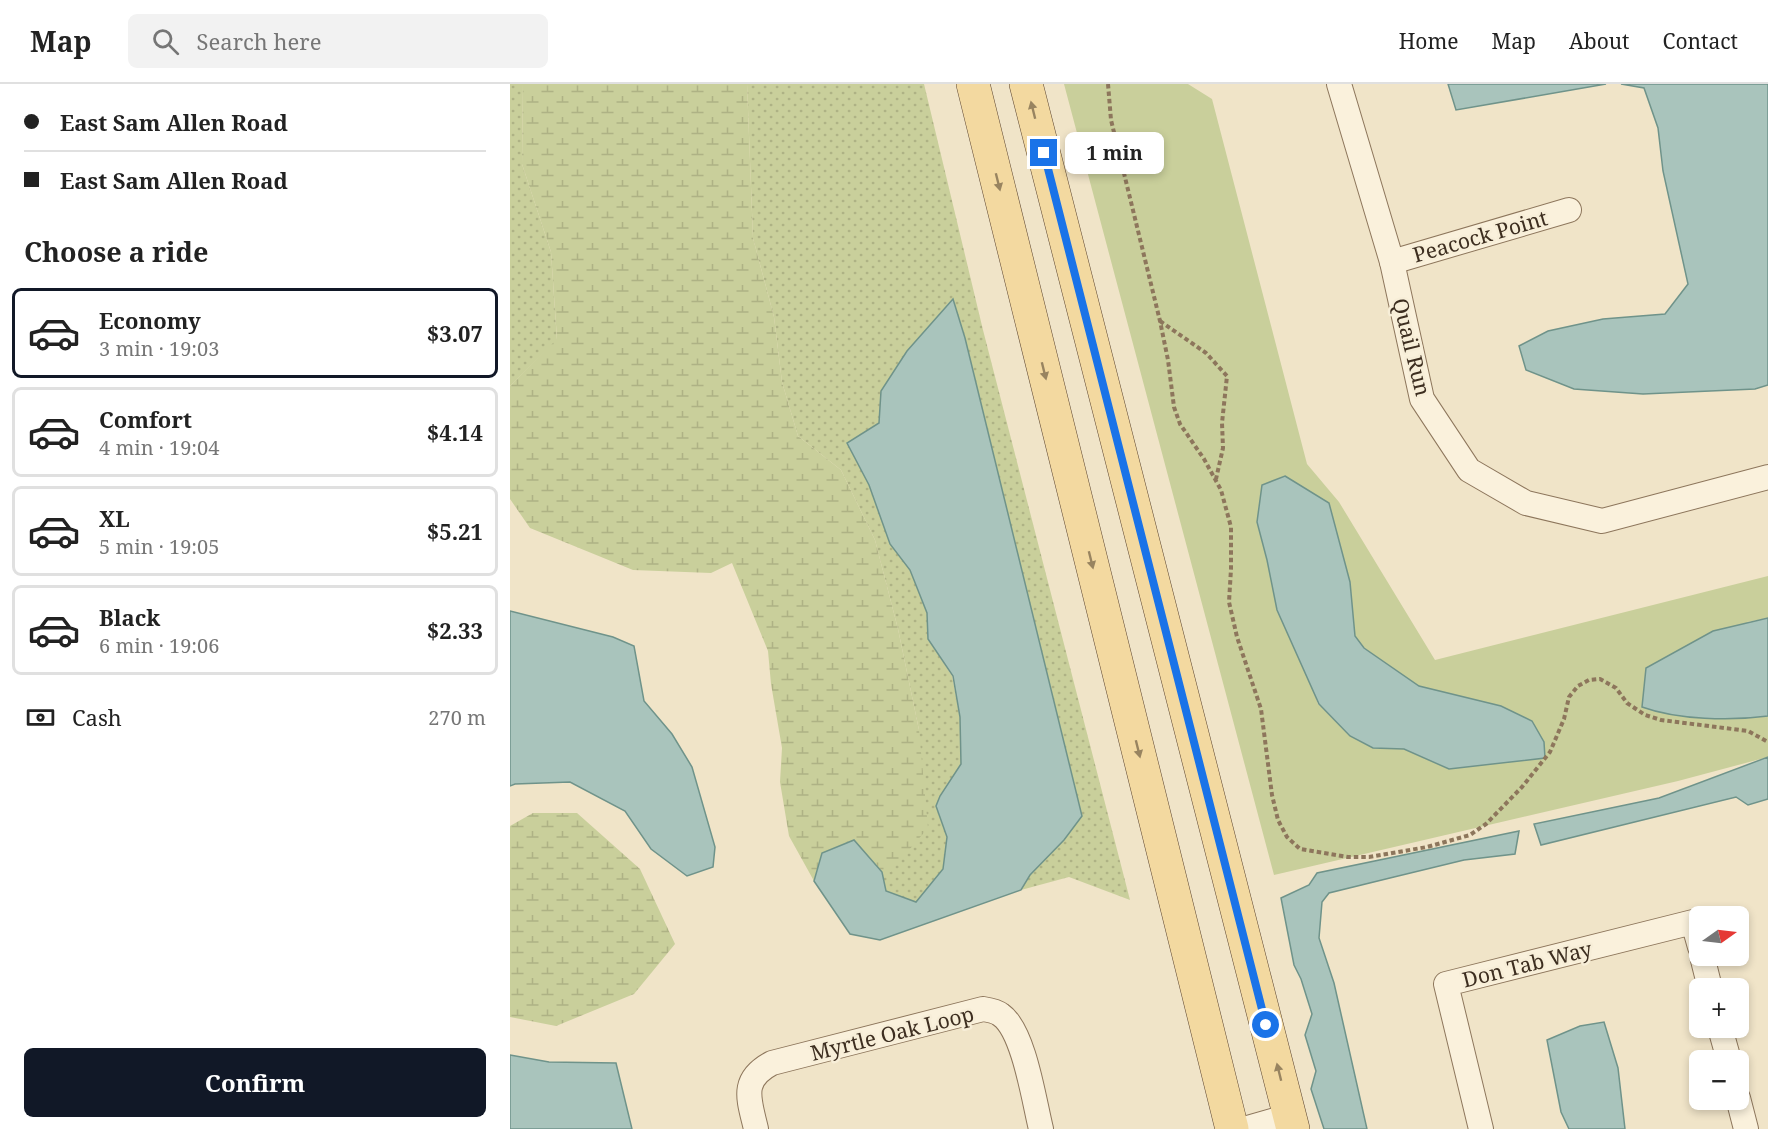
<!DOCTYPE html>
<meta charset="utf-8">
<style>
:root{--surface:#fff;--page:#f2f2f2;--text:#222;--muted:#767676;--line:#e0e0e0;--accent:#111827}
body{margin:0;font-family:"Noto Serif",serif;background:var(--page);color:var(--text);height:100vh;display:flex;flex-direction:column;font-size:22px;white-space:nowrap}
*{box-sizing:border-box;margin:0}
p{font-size:20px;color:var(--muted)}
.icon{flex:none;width:33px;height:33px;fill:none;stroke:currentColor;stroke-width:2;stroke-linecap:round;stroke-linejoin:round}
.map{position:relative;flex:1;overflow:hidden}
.sheet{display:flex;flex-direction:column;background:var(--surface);width:510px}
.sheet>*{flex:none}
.hud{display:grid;align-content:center;height:132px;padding:0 24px;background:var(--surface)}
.needle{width:39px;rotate:76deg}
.tools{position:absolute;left:1179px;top:822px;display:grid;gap:12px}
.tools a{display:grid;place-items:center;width:60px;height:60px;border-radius:9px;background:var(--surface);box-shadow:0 3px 9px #0003;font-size:30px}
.end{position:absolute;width:27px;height:27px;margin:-14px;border:8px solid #1a73e8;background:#fff;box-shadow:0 0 0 3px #fff}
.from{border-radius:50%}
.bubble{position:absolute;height:42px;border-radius:9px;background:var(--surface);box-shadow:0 3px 9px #0003;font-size:20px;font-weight:700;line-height:42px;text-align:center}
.hud b{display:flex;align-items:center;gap:21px;height:57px;font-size:22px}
.hud b+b{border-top:2px solid var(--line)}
.hud i{width:15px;height:15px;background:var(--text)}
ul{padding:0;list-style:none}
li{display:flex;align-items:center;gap:18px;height:90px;margin:0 12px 9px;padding:0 12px;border:3px solid var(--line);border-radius:9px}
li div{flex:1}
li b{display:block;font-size:22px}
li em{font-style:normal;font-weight:700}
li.on{border-color:var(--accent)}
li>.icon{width:54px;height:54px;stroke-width:1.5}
h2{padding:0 24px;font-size:27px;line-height:72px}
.pay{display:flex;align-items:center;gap:15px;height:66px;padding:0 24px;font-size:22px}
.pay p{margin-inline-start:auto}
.button{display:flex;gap:12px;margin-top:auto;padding:12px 24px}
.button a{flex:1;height:69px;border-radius:9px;background:var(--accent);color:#fff;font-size:24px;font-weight:700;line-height:69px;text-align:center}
header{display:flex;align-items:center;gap:36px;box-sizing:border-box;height:84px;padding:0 30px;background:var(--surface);border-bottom:2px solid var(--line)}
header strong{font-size:28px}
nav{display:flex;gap:33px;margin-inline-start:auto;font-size:21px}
.search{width:420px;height:54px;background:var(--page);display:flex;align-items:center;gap:15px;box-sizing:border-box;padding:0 21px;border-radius:9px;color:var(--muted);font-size:22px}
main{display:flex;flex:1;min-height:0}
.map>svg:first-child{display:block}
.grass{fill:url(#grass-dots)}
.wetland{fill:url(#wetland-marsh)}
.green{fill:#c9cf9b;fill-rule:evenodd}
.water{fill:#a9c4bc;stroke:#6f938a;stroke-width:1.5}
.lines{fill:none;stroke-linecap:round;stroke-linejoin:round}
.street-casing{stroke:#8d765c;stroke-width:26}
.primary-casing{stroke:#5b4430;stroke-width:34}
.path{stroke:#8d765c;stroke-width:4;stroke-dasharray:4.5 3;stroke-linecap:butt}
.street{stroke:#faf1dc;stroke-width:24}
.primary{stroke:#f3d9a0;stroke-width:33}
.oneway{fill:#988460}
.route{stroke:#1a73e8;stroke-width:8}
.labels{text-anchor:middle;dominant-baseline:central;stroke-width:5;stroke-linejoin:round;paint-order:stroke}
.street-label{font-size:21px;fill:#3d2e20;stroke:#f7eed8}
</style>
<header>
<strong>Map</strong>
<div class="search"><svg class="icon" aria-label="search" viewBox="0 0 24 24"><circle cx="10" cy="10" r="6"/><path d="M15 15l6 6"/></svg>Search here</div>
<nav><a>Home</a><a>Map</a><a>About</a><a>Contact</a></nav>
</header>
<main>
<section class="sheet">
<div class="hud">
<b><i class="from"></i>East Sam Allen Road</b>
<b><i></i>East Sam Allen Road</b>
</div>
<h2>Choose a ride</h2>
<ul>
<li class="on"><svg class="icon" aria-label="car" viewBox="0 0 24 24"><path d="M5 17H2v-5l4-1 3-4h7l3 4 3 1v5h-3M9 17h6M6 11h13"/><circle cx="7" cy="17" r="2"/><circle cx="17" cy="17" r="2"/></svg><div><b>Economy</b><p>3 min · 19:03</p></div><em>$3.07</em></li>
<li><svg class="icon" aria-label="car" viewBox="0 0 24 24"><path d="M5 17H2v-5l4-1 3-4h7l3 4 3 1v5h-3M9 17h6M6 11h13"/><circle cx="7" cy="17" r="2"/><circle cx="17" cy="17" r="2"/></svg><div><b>Comfort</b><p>4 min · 19:04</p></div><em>$4.14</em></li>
<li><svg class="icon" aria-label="car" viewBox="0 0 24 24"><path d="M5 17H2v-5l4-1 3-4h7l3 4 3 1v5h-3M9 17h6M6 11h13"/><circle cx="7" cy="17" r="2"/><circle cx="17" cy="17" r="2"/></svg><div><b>XL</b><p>5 min · 19:05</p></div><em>$5.21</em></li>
<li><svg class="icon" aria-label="car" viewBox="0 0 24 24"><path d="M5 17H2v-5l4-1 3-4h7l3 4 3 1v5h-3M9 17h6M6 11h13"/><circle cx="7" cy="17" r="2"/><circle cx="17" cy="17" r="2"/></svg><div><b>Black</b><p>6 min · 19:06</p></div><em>$2.33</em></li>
</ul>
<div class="pay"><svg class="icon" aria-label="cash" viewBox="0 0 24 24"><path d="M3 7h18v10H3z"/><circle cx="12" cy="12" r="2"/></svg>Cash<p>270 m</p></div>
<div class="button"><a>Confirm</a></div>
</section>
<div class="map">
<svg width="1258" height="1045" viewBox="0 0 1258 1045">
<defs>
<pattern id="grass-dots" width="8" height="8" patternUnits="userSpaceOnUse" patternTransform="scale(1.5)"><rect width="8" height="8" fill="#c9cf9b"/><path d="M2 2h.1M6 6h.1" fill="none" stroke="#aeb285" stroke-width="1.8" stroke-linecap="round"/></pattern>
<pattern id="wetland-marsh" width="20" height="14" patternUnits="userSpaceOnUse" patternTransform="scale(1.5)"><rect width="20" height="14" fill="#c9cf9b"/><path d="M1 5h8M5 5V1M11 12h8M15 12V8" fill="none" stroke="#aeb285"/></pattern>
</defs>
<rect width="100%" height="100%" fill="#f0e4c8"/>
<g class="grass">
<polygon points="0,0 13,0 12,80 41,168 47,256 0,302"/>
<polygon points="237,0 414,0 473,246 620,816 559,793 511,806 520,791 554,756 572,732 455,254 443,216 397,267 371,307 369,339 337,359 359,401 380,460 400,486 417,529 418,555 442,592 450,633 451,680 431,712 426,722 437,753 433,785 406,819 376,807 372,788 380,788 409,646 388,545 365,456 331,386 288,352 272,298 264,233 243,154"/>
</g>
<g class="wetland">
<polygon points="13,0 237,0 243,154 264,233 272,298 288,352 331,386 365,456 388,545 409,646 418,744 380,788 372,788 344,756 312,769 304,797 279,752 270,698 272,664 261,600 258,567 222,479 201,489 123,486 20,444 0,415 0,302 47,255 41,168 12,80"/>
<polygon points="23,729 67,729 130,785 165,860 124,910 46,942 0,933 0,742"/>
</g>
<path class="green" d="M554,0H678L702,15L797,380L829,418L925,576L1258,492V534L1237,538L1232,635L1258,632V673L1168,697L764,791ZM747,438L840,498L845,552L854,564L909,602L991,622L939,685L894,665L863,664L840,652L808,620L757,476Z"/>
<g class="water">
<polygon points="938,0 1096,0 946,26"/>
<polygon points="1111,0 1258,0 1258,301 1245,305 1133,310 1064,305 1016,286 1009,262 1038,247 1093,235 1155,230 1178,200 1153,87 1148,44 1134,4"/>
<polygon points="443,215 455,254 572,732 554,756 520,791 511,806 370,856 340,850 304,797 312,769 344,756 372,788 376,807 406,818 433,785 437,753 426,722 430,712 451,680 450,633 443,592 418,555 417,529 400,486 380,460 359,401 337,359 369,339 371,307 397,267"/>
<polygon points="775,392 819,419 840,498 845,552 854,564 909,602 991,622 1022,637 1034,658 1035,674 939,685 894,665 863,664 840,652 809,620 767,526 757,476 747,438 752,401"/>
<polygon points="0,527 103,553 124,562 134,617 162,650 182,683 205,763 203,783 177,792 141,765 115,727 60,698 5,700 0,702"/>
<path d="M1258,534V632C1221,637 1168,636 1132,623L1136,584L1203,547Z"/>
<polygon points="1258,673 1258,715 1238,721 1226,713 1031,761 1024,740 1149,714"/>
<polygon points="1009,747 1005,770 954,776 884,793 819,809 812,818 809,854 824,899 857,1045 814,1045 801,1005 806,987 795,951 802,930 791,895 784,881 771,814 799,801 807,789"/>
<polygon points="1094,938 1108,984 1115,1045 1059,1045 1051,1028 1037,956 1070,942"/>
<polygon points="0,971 39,978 106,979 122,1045 0,1045"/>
</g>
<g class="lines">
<g class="street-casing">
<g id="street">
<polyline points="829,0 882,178 912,315 959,386 1016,419 1092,437 1258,393"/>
<polyline points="882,178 1059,126"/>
<polyline points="1192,872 1200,904"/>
<polyline points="1210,944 1219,976"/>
<polyline points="1228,1014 1236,1045"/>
<path d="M246,1045C239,1015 230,996 262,979L473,925C480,926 486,927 491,931C514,947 524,1017 531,1045"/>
<polyline points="734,1045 780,1032"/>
<polyline points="971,1045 936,900 1183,838 1190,863"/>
</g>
</g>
<g class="primary-casing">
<g id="primary">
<polyline points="463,0 722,1045"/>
<polyline points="516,0 783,1045"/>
</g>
</g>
<g class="path">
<polyline points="598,0 601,36 650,237 658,276 664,323 670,340 694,375 711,406 721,443 721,485 719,518 727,553 751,625 762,711 768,736 777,753 790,765 838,773 859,773 917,763 960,751 976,740 1012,703 1040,668 1054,635 1059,613 1068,602 1079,596 1090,595 1106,604 1117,619 1135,631 1151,636 1238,647 1258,658"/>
<polyline points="650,237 696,269 717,292 712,339 713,364 706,395"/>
</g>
<use href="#street" class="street"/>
<use href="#primary" class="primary"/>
</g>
<defs><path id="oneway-solid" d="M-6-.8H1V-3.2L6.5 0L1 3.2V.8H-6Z" transform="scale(1.5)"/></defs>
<g class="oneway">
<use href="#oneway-solid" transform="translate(523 26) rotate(-104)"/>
<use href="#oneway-solid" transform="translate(488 98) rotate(76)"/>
<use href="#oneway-solid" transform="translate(534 287) rotate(76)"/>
<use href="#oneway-solid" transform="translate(581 476) rotate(76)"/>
<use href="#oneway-solid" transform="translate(628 665) rotate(76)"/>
<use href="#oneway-solid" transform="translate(769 988) rotate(-104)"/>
</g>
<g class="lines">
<polyline class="route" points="534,69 756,941"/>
</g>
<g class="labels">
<g class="street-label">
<text transform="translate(970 152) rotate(-16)">Peacock Point</text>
<text transform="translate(902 263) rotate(76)">Quail Run</text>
<text transform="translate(1017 880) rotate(-14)">Don Tab Way</text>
<text transform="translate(382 949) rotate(-14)">Myrtle Oak Loop</text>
</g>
</g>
</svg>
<div class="tools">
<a><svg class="needle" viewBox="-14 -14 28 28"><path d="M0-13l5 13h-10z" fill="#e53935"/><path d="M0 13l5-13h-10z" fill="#767676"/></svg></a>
<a>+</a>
<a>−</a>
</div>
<i class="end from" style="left:756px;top:941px"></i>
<i class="end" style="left:534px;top:69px"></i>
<div class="bubble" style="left:555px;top:48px;width:99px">1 min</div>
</div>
</main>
